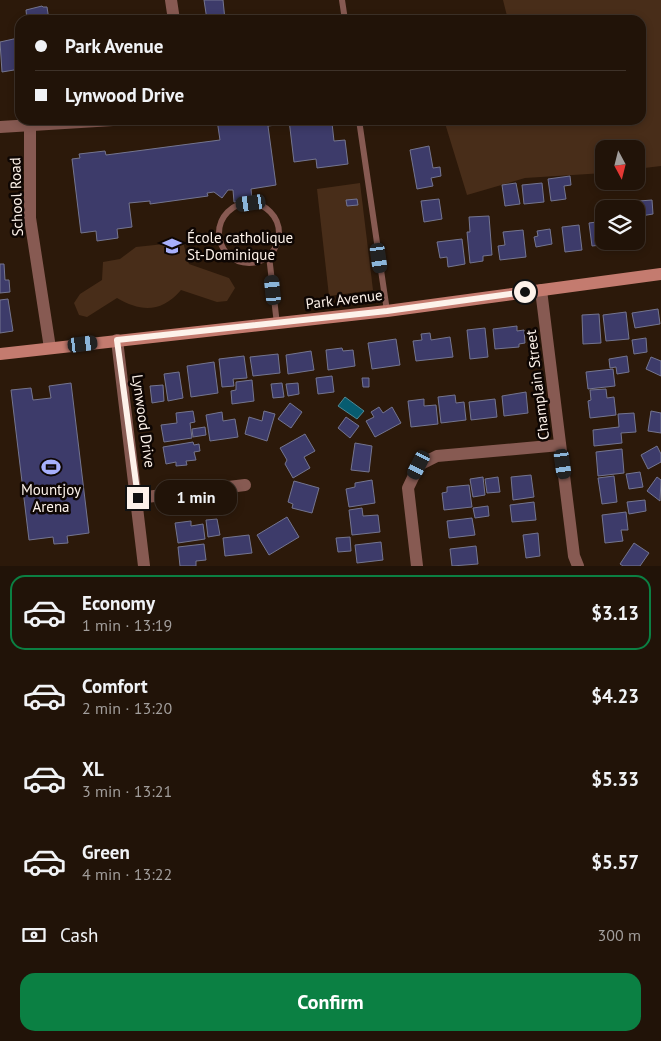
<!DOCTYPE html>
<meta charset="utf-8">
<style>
:root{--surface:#211308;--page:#2d2016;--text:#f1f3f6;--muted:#a29e9c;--line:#3e3229;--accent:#0b8043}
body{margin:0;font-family:"PT Sans",sans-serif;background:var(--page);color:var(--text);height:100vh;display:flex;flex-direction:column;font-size:19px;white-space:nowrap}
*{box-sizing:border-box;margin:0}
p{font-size:16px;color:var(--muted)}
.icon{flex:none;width:28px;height:28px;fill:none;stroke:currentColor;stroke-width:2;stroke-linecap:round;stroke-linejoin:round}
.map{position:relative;height:566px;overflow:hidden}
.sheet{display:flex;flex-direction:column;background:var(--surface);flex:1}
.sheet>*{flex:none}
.guide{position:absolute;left:15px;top:15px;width:631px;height:110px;border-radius:15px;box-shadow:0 2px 8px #0003,0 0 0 1px var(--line);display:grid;align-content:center;height:110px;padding:0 20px;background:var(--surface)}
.needle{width:32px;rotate:173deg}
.tools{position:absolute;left:595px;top:140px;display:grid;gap:10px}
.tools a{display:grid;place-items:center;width:50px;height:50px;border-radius:10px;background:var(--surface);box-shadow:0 2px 8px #0003,0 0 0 1px var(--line);font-size:25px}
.end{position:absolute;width:22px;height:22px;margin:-11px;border:6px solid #fdf2ea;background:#111;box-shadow:0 0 0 2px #111}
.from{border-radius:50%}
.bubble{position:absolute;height:35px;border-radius:15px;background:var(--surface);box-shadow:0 2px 8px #0003,0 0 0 1px var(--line);font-size:16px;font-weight:700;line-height:35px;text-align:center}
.car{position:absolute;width:15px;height:30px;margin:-15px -8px;border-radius:6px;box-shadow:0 0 4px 1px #0007;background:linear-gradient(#222 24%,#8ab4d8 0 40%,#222 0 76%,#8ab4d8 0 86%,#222 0)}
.guide b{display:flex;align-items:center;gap:18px;height:48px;font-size:19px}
.guide b+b{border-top:1px solid var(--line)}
.guide i{width:12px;height:12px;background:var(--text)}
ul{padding:9px 0 0;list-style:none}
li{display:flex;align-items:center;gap:15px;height:75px;margin:0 10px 8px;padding:0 10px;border:2px solid transparent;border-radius:15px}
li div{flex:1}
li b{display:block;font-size:19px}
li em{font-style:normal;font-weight:700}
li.selected{border-color:var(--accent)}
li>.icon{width:45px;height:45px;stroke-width:1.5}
.pay{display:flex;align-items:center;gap:12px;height:55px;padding:0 20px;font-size:19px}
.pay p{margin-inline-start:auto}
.primary-button{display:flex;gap:10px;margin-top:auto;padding:10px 20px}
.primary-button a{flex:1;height:58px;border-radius:15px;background:var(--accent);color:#fff;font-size:20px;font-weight:700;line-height:58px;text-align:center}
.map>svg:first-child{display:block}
.green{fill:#482d19}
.water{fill:#075c70;stroke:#518995}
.building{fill:#3d3b6a;stroke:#74758f}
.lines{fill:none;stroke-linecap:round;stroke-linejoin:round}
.lane{stroke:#875a52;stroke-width:6}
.street{stroke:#875a52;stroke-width:12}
.secondary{stroke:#c47b6f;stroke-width:12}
.route{stroke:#fdf2ea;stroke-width:6}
.labels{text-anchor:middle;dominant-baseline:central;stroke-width:5;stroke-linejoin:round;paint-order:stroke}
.street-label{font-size:15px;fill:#fdf2ea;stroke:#0e0603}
.poi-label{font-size:15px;fill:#fdf2ea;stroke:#0e0603;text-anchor:start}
</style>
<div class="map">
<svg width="661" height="566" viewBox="0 0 661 566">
<rect width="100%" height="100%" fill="#2c190a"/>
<g class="green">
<polygon points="503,0 661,0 661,166 636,169 636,149 604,149 604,173 525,178 467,195 444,120 641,120 641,20 508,20"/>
<polygon points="360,183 373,290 329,296 317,189"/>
<path d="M183,242L189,264L229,278L235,288L227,301L217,302L181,290C161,313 141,312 117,298L87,317L79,315L74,303L80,294L102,280L103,262L120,259L136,247Z"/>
</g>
<polygon class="water" points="345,397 364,411 357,419 338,406"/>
<g class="building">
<polygon points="204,0 223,0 225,20 207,20"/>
<polygon points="42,6 43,7 47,7 49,20 27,20 26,10"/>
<polygon points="17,36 20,36 20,69 2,72 0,42 18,38"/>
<polygon points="217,120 276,120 276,125 268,126 276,185 251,189 252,200 234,202 233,190 228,190 222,198 214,192 207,193 208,196 150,204 150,201 129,203 132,227 117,229 118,238 97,241 96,231 81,233 72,159 80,158 79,154 105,151 106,155 220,140"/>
<polygon points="289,120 338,120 338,122 332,123 334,141 345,140 348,164 317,168 316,159 294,162"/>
<polygon points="429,146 433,168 440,167 441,176 431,178 433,186 417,189 410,150"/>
<polygon points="570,176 571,185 564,186 566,199 551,201 548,179"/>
<polygon points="516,183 520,204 505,206 502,185"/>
<polygon points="542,183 544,202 524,204 522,185"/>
<polygon points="357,199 358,205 347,206 346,200"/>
<polygon points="439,199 442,219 424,222 421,201"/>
<polygon points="652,200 653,214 641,216 639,201"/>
<polygon points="618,201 619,209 611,209 610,203"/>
<polygon points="489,216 492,255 483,256 483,261 470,263 467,232 470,232 469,217"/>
<polygon points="639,218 642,242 618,245 617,241 636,241 636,219"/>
<polygon points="604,221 604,241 611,241 611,244 592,246 589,223"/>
<polygon points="579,225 582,250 565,252 562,227"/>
<polygon points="550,229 552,244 536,247 534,237 538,236 537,231"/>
<polygon points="523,230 526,257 500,260 498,246 505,245 503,232"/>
<polygon points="462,239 465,264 448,267 447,257 440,258 437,242"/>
<polygon points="0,264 4,264 5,280 9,280 10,292 0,293"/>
<polygon points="8,299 13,331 0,333 0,300"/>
<polygon points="658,309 660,324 635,328 632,313"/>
<polygon points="626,312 629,339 606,341 603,315"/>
<polygon points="599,314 601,343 583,344 582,315"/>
<polygon points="517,326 517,331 524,330 525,343 519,344 519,347 495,349 493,329"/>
<polygon points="485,328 488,357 470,359 467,330"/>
<polygon points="430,333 431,340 450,337 453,357 416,361 413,341 422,340 421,334"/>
<polygon points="646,338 647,352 634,354 632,340"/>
<polygon points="396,339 400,365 372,369 368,343"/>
<polygon points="342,348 343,351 353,350 355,366 328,370 326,350"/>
<polygon points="311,351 314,370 288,374 286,355"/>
<polygon points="278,354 280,373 253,376 250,357"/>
<polygon points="244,356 247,378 233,379 234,386 222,387 219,359"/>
<polygon points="627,356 629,372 617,374 616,367 610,368 609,359"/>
<polygon points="651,357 661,361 661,376 646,369"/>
<polygon points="214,362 218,393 191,397 187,366"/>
<polygon points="613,369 615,386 588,389 586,372"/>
<polygon points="179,372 183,398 168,401 164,374"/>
<polygon points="332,376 334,392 318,394 316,378"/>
<polygon points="362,378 369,378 369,387 363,387"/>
<polygon points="252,380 254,401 232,404 231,391 236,390 236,382"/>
<polygon points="71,383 89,533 67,536 68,543 54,544 53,537 29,540 11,390 31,388 33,400 51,398 49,386"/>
<polygon points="282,383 284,397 273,398 271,384"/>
<polygon points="298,383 299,394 288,396 286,384"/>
<polygon points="163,385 164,401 152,403 150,386"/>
<polygon points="606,389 607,398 614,397 616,415 590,418 588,401 591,400 590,390"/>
<polygon points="526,392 528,413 504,416 502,396"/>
<polygon points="455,395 456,403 464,402 466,420 441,423 438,397"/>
<polygon points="424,399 424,406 436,405 438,424 411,427 408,401"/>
<polygon points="495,399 497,417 471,420 469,402"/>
<polygon points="290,403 302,412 291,428 278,419"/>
<polygon points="379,407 383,413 392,407 401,423 375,437 366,421 374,417 371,412"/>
<polygon points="193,411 195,422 190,423 192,438 164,442 161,425 177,423 176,413"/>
<polygon points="264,411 275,414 267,441 245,434 249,417 262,421"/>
<polygon points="651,411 661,413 661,433 648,431"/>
<polygon points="222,412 223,421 235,419 238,437 210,441 206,415"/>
<polygon points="634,413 636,432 621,433 622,443 594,446 593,430 619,427 618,414"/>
<polygon points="346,417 359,426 350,438 338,428"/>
<polygon points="205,427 206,435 193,437 192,429"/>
<polygon points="305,434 315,451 304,457 310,468 293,478 285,464 287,460 280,448"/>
<polygon points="193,442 194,445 199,444 200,451 194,452 196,460 186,461 187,465 176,466 176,462 166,464 163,447"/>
<polygon points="355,443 372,446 369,472 351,470"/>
<polygon points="657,446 661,454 661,462 648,469 641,455"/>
<polygon points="622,449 624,473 598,476 596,452"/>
<polygon points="640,472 643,487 629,489 626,474"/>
<polygon points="531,475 534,497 513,500 511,477"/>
<polygon points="614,476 617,502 602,504 598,478"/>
<polygon points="483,477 485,495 473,497 470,479"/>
<polygon points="498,477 500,492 487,493 485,479"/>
<polygon points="657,477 661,480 660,501 647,491"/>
<polygon points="372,480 375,503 349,507 346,489 355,487 355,483"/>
<polygon points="294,481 319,488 312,513 292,508 293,504 288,502"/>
<polygon points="469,485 472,507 444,510 442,493 447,492 447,487"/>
<polygon points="645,500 646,511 629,514 627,502"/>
<polygon points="534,502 536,520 512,522 510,505"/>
<polygon points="488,506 489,516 475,518 473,508"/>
<polygon points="362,508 363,516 378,515 380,532 352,535 349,510"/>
<polygon points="626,512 628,530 621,530 623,541 605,543 602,515"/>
<polygon points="287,517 299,537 269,555 257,535"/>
<polygon points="472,518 475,535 449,538 447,521"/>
<polygon points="217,519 220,535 208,537 206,520"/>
<polygon points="191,521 191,526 203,524 205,539 178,543 175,523"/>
<polygon points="538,533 540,556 526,558 523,535"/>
<polygon points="249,535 252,553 225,556 223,538"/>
<polygon points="350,537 351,551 338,552 336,538"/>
<polygon points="381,542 383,560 357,563 355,545"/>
<polygon points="634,543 649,553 640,566 623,566 620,564"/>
<polygon points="204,544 206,560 196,561 196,566 180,566 178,547"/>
<polygon points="476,546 478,564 452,566 450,549"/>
</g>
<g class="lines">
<g class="lane">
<polyline points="342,0 345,20"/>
<polyline points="359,120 387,311"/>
<circle cx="249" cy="233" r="30"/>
<polyline points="269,256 277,324"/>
</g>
<g class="street">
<polyline points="171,0 174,20"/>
<polyline points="30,126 30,218 50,348"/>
<polyline points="0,127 113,120"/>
<polyline points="541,290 574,556 578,566"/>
<polyline points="117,340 144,566"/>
<polyline points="138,498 245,485"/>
<polyline points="417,566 408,488 419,465 437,456 560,445"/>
</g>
<polyline class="secondary" points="0,354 387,311 661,274"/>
</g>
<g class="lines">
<polyline class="route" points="138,498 117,340 387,311 525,292"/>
</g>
<defs>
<g id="school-bare" transform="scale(1.5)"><path d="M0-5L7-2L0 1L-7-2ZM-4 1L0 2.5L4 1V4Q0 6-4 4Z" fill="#a8b0fc" stroke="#0e0603" stroke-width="2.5" paint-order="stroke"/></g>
<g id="stadium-bare" transform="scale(1.5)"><path d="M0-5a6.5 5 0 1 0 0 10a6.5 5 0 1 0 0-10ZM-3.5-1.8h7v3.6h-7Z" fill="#a8b0fc" stroke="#0e0603" stroke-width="2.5" paint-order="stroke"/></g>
</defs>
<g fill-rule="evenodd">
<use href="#school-bare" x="172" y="246"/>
<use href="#stadium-bare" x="51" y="467"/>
</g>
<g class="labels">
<g class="street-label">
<text transform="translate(16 197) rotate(-92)">School Road</text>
<text transform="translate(344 299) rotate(-7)">Park Avenue</text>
<text transform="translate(537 385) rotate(-97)">Champlain Street</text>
<text transform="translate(144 421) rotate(82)">Lynwood Drive</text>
</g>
<g class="poi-label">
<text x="187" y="237">École catholique<tspan x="187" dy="17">St-Dominique</tspan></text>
<text x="51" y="489" text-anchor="middle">Mountjoy<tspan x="51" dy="17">Arena</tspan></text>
</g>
</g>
</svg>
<div class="tools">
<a><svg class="needle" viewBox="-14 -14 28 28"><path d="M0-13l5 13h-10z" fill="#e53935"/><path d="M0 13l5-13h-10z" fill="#a29e9c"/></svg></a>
<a><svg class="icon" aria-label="layers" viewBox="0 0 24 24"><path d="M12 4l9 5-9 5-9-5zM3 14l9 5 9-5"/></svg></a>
</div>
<i class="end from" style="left:525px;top:292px"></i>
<i class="end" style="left:138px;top:498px"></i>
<div class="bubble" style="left:155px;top:480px;width:82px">1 min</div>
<i class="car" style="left:251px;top:203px;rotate:262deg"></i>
<i class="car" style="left:379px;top:258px;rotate:172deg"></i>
<i class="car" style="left:273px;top:290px;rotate:354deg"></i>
<i class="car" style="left:83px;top:344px;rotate:83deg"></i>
<i class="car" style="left:563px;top:464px;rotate:172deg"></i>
<i class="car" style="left:419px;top:465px;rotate:207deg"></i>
<div class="guide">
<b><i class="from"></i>Park Avenue</b>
<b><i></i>Lynwood Drive</b>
</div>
</div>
<section class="sheet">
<ul>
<li class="selected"><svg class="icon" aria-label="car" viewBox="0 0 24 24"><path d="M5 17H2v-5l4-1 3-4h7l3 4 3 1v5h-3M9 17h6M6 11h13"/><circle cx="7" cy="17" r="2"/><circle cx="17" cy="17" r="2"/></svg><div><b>Economy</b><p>1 min · 13:19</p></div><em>$3.13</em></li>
<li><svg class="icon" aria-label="car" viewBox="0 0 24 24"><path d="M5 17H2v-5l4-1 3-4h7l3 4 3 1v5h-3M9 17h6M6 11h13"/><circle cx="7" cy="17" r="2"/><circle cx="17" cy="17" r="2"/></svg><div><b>Comfort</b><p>2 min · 13:20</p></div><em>$4.23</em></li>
<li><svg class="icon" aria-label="car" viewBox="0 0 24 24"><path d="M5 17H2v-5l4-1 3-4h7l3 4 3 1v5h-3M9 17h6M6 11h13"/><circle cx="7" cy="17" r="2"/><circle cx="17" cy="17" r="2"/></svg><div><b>XL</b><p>3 min · 13:21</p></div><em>$5.33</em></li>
<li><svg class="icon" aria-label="car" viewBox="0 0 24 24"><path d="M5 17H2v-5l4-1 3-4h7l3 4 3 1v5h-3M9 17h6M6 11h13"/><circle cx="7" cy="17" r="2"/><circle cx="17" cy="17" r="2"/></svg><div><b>Green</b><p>4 min · 13:22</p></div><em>$5.57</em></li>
</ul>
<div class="pay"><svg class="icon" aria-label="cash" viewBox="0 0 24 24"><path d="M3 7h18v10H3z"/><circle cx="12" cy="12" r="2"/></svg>Cash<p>300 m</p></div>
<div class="primary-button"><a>Confirm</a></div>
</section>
